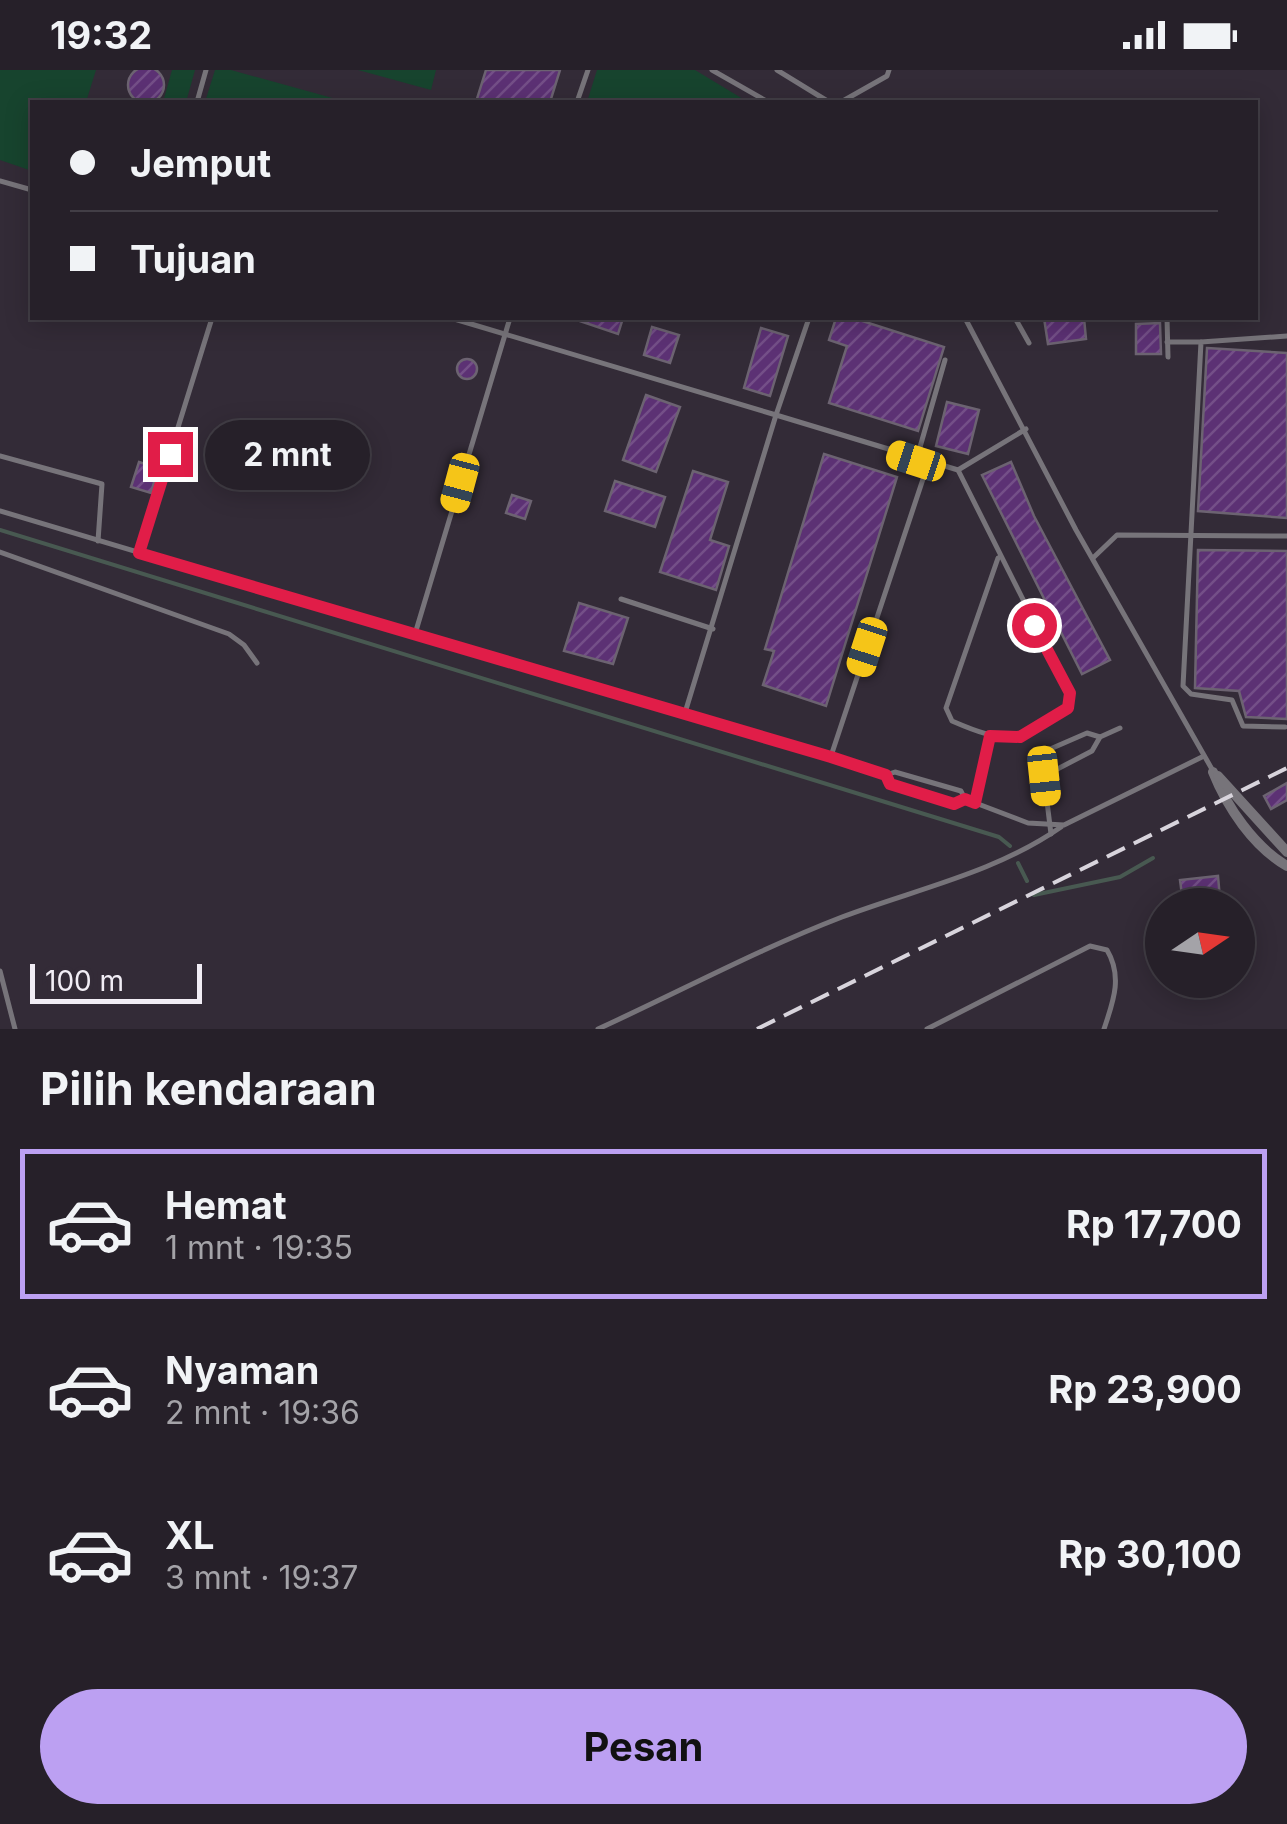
<!DOCTYPE html>
<html lang="id">
<meta charset="utf-8">
<style>
:root{--surface:#262029;--page:#322d35;--text:#f1f3f6;--muted:#a4a3a8;--line:#423e46;--accent:#bca0f2}
body{margin:0;font-family:Inter,sans-serif;background:var(--page);color:var(--text);height:100vh;display:flex;flex-direction:column;font-size:38px;white-space:nowrap}
*{box-sizing:border-box;margin:0}
p{font-size:32px;color:var(--muted)}
.icon{flex:none;width:55px;height:55px;fill:none;stroke:currentColor;stroke-width:2;stroke-linecap:round;stroke-linejoin:round}
.map{position:relative;height:959px;overflow:hidden}
.drawer{display:flex;flex-direction:column;background:var(--surface);flex:1}
.drawer>*{flex:none}
.banner{position:absolute;left:30px;top:30px;width:1228px;height:220px;border-radius:0px;box-shadow:0 5px 25px #0003,0 0 0 2px var(--line);display:grid;align-content:center;height:220px;padding:0 40px;background:var(--surface)}
.needle{width:65px;rotate:77deg}
.buttons{position:absolute;left:1145px;top:818px;display:grid;gap:20px}
.buttons a{display:grid;place-items:center;width:110px;height:110px;border-radius:50%;background:var(--surface);box-shadow:0 5px 25px #0003,0 0 0 2px var(--line);font-size:50px}
.scale{position:absolute;left:30px;bottom:25px;width:172px;box-sizing:border-box;padding-left:10px;border:5px solid #f1edf5;border-top:0;font-size:28px;line-height:35px;white-space:nowrap;color:#f1edf5;-webkit-text-stroke:8px #332b37;paint-order:stroke}
.end{position:absolute;width:45px;height:45px;margin:-22px;border:12px solid #e11d48;background:#fff;box-shadow:0 0 0 5px #fff}
.from{border-radius:50%}
.bubble{position:absolute;height:70px;border-radius:35px;background:var(--surface);box-shadow:0 5px 25px #0003,0 0 0 2px var(--line);font-size:32px;font-weight:700;line-height:70px;text-align:center}
.car{position:absolute;width:30px;height:60px;margin:-30px -15px;border-radius:12px;box-shadow:0 0 8px 2px #0007;background:linear-gradient(#f5c518 24%,#345 0 40%,#f5c518 0 76%,#345 0 86%,#f5c518 0)}
.banner b{display:flex;align-items:center;gap:35px;height:95px;font-size:38px}
.banner b+b{border-top:2px solid var(--line)}
.banner i{width:25px;height:25px;background:var(--text)}
ul{padding:0;list-style:none}
li{display:flex;align-items:center;gap:30px;height:150px;margin:0 20px 15px;padding:0 20px;border:5px solid transparent;border-radius:0px}
li div{flex:1}
li b{display:block;font-size:38px}
li em{font-style:normal;font-weight:700}
li.on{border-color:var(--accent)}
li>.icon{width:90px;height:90px;stroke-width:1.5}
h2{padding:0 40px;font-size:45px;line-height:120px}
.button{display:flex;gap:20px;margin-top:auto;padding:20px 40px}
.button a{flex:1;height:115px;border-radius:60px;background:var(--accent);color:#111;font-size:40px;font-weight:700;line-height:115px;text-align:center}
.status{display:flex;justify-content:space-between;align-items:center;height:70px;padding:0 50px;background:var(--surface);direction:ltr}
.status svg{height:28px;fill:currentColor}
.map>svg:first-child{display:block}
.green{fill:#17442e}
.lines{fill:none;stroke-linecap:round;stroke-linejoin:round}
.stream{stroke:#485951;stroke-width:4}
.building{fill:url(#building-hatch);stroke:#6c6371;stroke-width:2.5}
.service{stroke:#77747a;stroke-width:5}
.minor{stroke:#77747a;stroke-width:10}
.rail{stroke:#d8d4dc;stroke-width:4;stroke-dasharray:20 10;stroke-linecap:butt}
.route{stroke:#e11d48;stroke-width:12}
</style>
<div class="status"><b>19:32</b><svg viewBox="0 0 49 12"><path d="M0 12V9h3v3zM5 12V6h3v6zM10 12V3h3v9zM15 12V0h3v12zM26 1h20v11H26zM47 4h2v5h-2z"/></svg></div>
<div class="map">
<svg width="1287" height="959" viewBox="0 0 1287 959">
<defs>
<pattern id="building-hatch" width="6" height="6" patternUnits="userSpaceOnUse" patternTransform="scale(2.5)"><rect width="6" height="6" fill="#5c3174"/><path d="M-1 1l2-2M0 6l6-6M5 7l2-2" fill="none" stroke="#744f88"/></pattern>
</defs>
<rect width="100%" height="100%" fill="#332b37"/>
<g class="green">
<polygon points="0,0 96,0 86,32 32,32 32,101 0,90"/>
<polygon points="172,0 195,0 186,32 163,32"/>
<polygon points="215,0 231,0 336,29 205,32"/>
<polygon points="358,0 436,0 431,20"/>
<polygon points="597,0 695,0 748,32 587,32"/>
</g>
<g class="lines">
<g class="stream">
<polyline points="0,460 999,767 1010,776"/>
<polyline points="1018,793 1027,811"/>
<polyline points="1034,825 1120,807 1153,788"/>
</g>
</g>
<g class="building">
<circle cx="146" cy="15" r="18"/>
<polygon points="486,0 560,0 550,32 476,32"/>
<polygon points="571,248 623,248 618,264"/>
<polygon points="836,248 853,248 944,277 918,361 829,333 847,276 829,270"/>
<polygon points="1044,248 1084,248 1086,269 1048,274"/>
<polygon points="1160,253 1161,284 1136,284 1136,254"/>
<polygon points="652,257 679,265 670,293 644,285"/>
<polygon points="761,258 788,266 770,326 744,318"/>
<polygon points="1207,278 1287,283 1287,448 1198,441"/>
<circle cx="467" cy="299" r="10"/>
<polygon points="646,325 680,337 656,402 623,390"/>
<polygon points="947,332 979,340 968,384 936,376"/>
<polygon points="824,384 897,407 826,636 763,615 774,581 765,579"/>
<polygon points="139,392 158,398 151,423 131,417"/>
<polygon points="1011,392 1034,446 1110,590 1082,604 982,405"/>
<polygon points="693,401 728,412 710,470 729,476 716,520 660,502"/>
<polygon points="615,411 665,427 655,457 605,441"/>
<polygon points="512,425 531,431 525,449 506,443"/>
<polygon points="1198,480 1287,481 1287,649 1246,647 1239,621 1195,618"/>
<polygon points="579,533 628,548 613,594 564,581"/>
<polygon points="1287,713 1287,730 1271,739 1264,726"/>
<polygon points="1218,806 1220,829 1183,833 1180,810"/>
</g>
<g class="lines">
<g class="service">
<polyline points="712,0 768,32"/>
<polyline points="777,0 829,32"/>
<polyline points="197,32 206,0"/>
<polyline points="577,32 588,0"/>
<polyline points="841,32 887,6 889,0"/>
<polyline points="0,111 32,120"/>
<polyline points="451,248 776,345 809,248"/>
<polyline points="965,248 1076,460 1213,701"/>
<polyline points="1015,248 1029,273"/>
<polyline points="1167,248 1168,287"/>
<polyline points="1167,272 1201,272"/>
<polyline points="0,386 102,414 98,471"/>
<polyline points="916,391 945,290"/>
<polyline points="958,400 1026,359"/>
<polyline points="0,441 886,705 895,702 961,721 965,729 1028,753 1064,755 1204,686"/>
<polyline points="0,482 229,564 244,575 257,593"/>
<polyline points="139,483 212,248"/>
<polyline points="1094,487 1117,465 1287,466"/>
<polyline points="621,529 713,559"/>
<polyline points="415,564 510,248"/>
<path d="M684,646L776,345L958,400L1070,623L1068,638C1019,672 1007,675 952,651L946,638L998,488"/>
<polyline points="1285,657 1243,656 1232,630 1191,624 1183,616 1201,272 1287,266"/>
<polyline points="831,686 928,394"/>
<polyline points="886,705 889,714 954,733 965,729"/>
<polyline points="1044,706 1092,681 1100,667 1120,658"/>
<polyline points="975,731 990,666"/>
<polyline points="1051,764 1041,683 1087,663 1100,667"/>
<polyline points="0,901 15,959"/>
<path d="M598,959C679,922 759,879 842,847C916,819 995,803 1061,757"/>
<path d="M927,959L1090,876L1107,880C1123,907 1113,932 1104,959"/>
</g>
<g class="minor">
<path d="M1213,702C1227,737 1253,776 1287,796"/>
<polyline points="1218,706 1287,782"/>
</g>
<polyline class="rail" points="757,959 1287,698"/>
</g>
<g class="lines">
<polyline class="route" points="170,384 139,483 831,687 886,705 890,714 954,734 965,729 975,733 990,666 1020,667 1068,638 1070,623 1034,555"/>
</g>
</svg>
<div class="buttons">
<a><svg class="needle" viewBox="-14 -14 28 28"><path d="M0-13l5 13h-10z" fill="#e53935"/><path d="M0 13l5-13h-10z" fill="#a4a3a8"/></svg></a>
</div>
<div class="scale">100 m</div>
<i class="end from" style="left:1034px;top:555px"></i>
<i class="end" style="left:170px;top:384px"></i>
<div class="bubble" style="left:205px;top:350px;width:165px">2 mnt</div>
<i class="car" style="left:916px;top:391px;rotate:288deg"></i>
<i class="car" style="left:460px;top:413px;rotate:195deg"></i>
<i class="car" style="left:867px;top:577px;rotate:198deg"></i>
<i class="car" style="left:1044px;top:706px;rotate:174deg"></i>
<div class="banner">
<b><i class="from"></i>Jemput</b>
<b><i></i>Tujuan</b>
</div>
</div>
<section class="drawer">
<h2>Pilih kendaraan</h2>
<ul>
<li class="on"><svg class="icon" aria-label="car" viewBox="0 0 24 24"><path d="M5 17H2v-5l4-1 3-4h7l3 4 3 1v5h-3M9 17h6M6 11h13"/><circle cx="7" cy="17" r="2"/><circle cx="17" cy="17" r="2"/></svg><div><b>Hemat</b><p>1 mnt · 19:35</p></div><em>Rp 17,700</em></li>
<li><svg class="icon" aria-label="car" viewBox="0 0 24 24"><path d="M5 17H2v-5l4-1 3-4h7l3 4 3 1v5h-3M9 17h6M6 11h13"/><circle cx="7" cy="17" r="2"/><circle cx="17" cy="17" r="2"/></svg><div><b>Nyaman</b><p>2 mnt · 19:36</p></div><em>Rp 23,900</em></li>
<li><svg class="icon" aria-label="car" viewBox="0 0 24 24"><path d="M5 17H2v-5l4-1 3-4h7l3 4 3 1v5h-3M9 17h6M6 11h13"/><circle cx="7" cy="17" r="2"/><circle cx="17" cy="17" r="2"/></svg><div><b>XL</b><p>3 mnt · 19:37</p></div><em>Rp 30,100</em></li>
</ul>
<div class="button"><a>Pesan</a></div>
</section>
